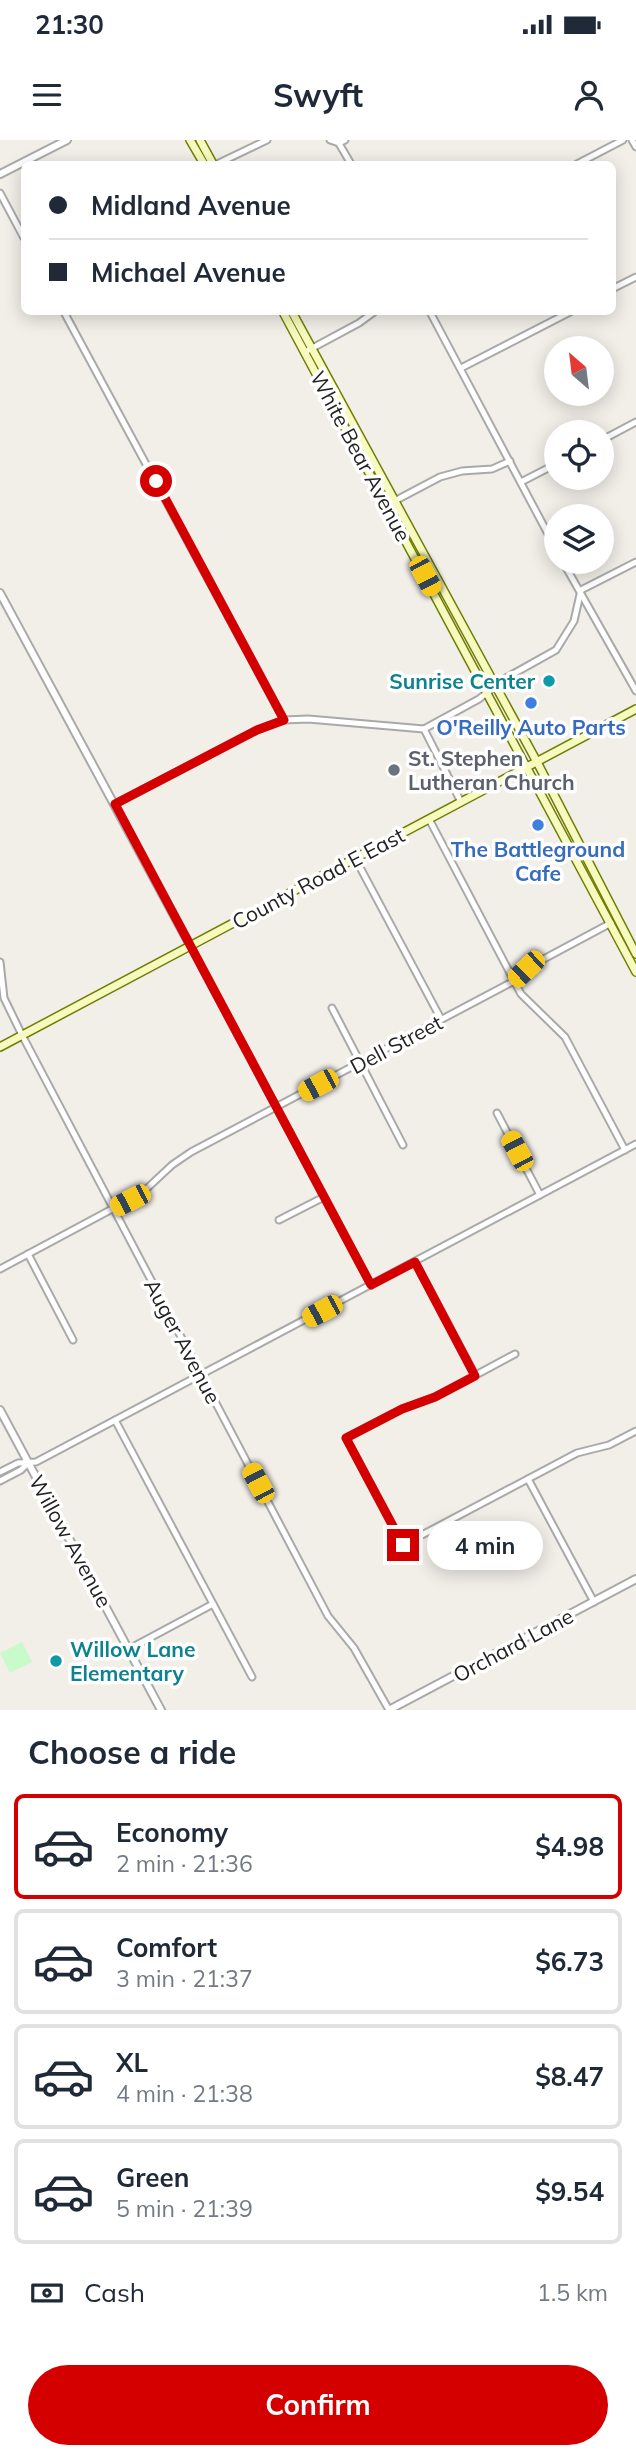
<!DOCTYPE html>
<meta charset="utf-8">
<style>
:root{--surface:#fff;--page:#f2f2f3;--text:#1f2937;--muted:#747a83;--line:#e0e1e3;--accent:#d40000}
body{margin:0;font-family:Mulish,sans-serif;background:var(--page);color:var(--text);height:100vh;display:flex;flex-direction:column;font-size:26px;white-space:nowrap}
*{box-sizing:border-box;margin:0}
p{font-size:23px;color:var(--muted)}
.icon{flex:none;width:38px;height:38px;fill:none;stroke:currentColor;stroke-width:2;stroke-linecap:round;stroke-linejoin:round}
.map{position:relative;height:1570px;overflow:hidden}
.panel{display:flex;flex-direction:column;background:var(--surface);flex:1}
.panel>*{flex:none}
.guide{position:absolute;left:21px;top:21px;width:595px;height:154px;border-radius:10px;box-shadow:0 4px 18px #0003;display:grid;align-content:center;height:154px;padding:0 28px;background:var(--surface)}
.needle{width:46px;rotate:332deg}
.tools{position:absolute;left:544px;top:196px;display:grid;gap:14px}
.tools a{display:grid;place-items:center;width:70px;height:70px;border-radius:50%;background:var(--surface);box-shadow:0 4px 18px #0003;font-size:35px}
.end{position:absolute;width:32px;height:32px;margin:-16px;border:9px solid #d40000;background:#fff;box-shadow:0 0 0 4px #fff}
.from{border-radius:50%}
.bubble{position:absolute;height:49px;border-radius:24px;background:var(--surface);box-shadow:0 4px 18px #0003;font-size:23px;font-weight:700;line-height:49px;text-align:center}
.car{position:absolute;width:21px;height:42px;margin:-21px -10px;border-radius:9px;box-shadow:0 0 5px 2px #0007;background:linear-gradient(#f5c518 24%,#345 0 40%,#f5c518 0 76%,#345 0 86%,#f5c518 0)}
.guide b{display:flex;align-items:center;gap:24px;height:66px;font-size:26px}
.guide b+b{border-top:2px solid var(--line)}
.guide i{width:18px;height:18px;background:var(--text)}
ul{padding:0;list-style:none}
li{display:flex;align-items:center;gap:21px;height:105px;margin:0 14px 10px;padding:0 14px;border:4px solid var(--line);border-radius:10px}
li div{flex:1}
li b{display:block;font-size:26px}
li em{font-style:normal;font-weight:700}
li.current{border-color:var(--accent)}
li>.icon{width:63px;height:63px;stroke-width:1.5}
h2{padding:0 28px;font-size:32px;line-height:84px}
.pay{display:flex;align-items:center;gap:18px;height:77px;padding:0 28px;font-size:26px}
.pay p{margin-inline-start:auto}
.action{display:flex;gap:14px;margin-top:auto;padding:14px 28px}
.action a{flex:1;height:80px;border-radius:42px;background:var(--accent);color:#fff;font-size:28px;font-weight:700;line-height:80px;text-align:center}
.status{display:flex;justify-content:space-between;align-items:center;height:49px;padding:0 35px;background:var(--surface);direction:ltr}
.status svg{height:19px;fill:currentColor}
header{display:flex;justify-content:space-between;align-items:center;height:91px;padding:0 28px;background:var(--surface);font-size:32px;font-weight:700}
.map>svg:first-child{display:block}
.park{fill:#c8facc}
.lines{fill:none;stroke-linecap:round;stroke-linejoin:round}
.minor-casing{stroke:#a9a9a9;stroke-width:9}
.tertiary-casing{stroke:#a9a9a9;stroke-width:10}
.secondary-casing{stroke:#707d05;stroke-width:10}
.minor{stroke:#fff;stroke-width:5}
.tertiary{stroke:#fff;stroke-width:6}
.secondary{stroke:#f7fabf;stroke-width:7}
.route{stroke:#d40000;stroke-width:9}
.culture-dot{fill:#0f9aa8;stroke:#fff;stroke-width:2.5}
.shop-dot{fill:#3f7fe0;stroke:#fff;stroke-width:2.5}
.worship-dot{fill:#6b7280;stroke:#fff;stroke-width:2.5}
.labels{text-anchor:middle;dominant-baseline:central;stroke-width:7;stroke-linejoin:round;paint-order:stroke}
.street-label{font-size:21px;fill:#222;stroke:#fff}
.culture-label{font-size:21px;font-weight:bold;fill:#0d838f;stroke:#fff;text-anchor:end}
.shop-label{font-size:21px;font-weight:bold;fill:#366cbe;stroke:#fff}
.worship-label{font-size:21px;font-weight:bold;fill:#5b616d;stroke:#fff;text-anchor:start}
</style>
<div class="status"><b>21:30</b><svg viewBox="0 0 49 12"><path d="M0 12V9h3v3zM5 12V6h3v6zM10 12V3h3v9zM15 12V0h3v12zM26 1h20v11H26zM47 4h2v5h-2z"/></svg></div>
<header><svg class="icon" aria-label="menu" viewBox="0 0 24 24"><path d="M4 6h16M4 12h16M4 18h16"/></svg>Swyft<svg class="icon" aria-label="person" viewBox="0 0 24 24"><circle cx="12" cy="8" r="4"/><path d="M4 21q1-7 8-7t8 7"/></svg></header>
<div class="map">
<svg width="636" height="1570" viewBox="0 0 636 1570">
<rect width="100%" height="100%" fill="#f2efe9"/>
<polygon class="park" points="22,1502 32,1522 10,1533 0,1513"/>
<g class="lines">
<g class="minor-casing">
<g id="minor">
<polyline points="330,0 339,3 345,0"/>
<polyline points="337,0 351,24"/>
<polyline points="632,0 636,7"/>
<polyline points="217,24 267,0"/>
<polyline points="577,24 623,0"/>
<polyline points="0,53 24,98"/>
<polyline points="612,149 636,137"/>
<polyline points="64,172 284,580"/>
<polyline points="430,172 556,409"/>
<polyline points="305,212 359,183 374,172"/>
<polyline points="461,228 570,172"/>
<polyline points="602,300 636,282"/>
<polyline points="521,342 556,324"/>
<polyline points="387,365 440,337 462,331 492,329 510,321"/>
<polyline points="563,422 636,551"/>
<polyline points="424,589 461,662"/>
<polyline points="115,664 257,590 284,580 308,579 424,589 479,559 504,539 556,510 574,481 581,450 636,422"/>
<polyline points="429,679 521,854 565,897 625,1010"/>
<polyline points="355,718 441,879"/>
<polyline points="190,805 371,1145"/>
<polyline points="0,822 4,858 22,895 328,1476 354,1508 389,1570"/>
<polyline points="332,868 403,1005"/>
<polyline points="497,973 540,1055"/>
<polyline points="279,1080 324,1057"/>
<polyline points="28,1114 73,1200"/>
<polyline points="415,1122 475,1235"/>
<polyline points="0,1129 142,1053 172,1025 191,1012 514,841 525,829 611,783"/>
<polyline points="515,1214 435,1257 402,1269 346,1298 403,1405 577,1313 609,1305 636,1291"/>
<polyline points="115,1280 252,1537"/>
<polyline points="0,1332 18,1323 36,1322 636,1004"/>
<polyline points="528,1339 594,1462"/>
<polyline points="0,1341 21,1330 28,1323"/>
<polyline points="129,1509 213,1464"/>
</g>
</g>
<g class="tertiary-casing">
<g id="tertiary">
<polyline points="0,34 67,0"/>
<polyline points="0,453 190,805"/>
<polyline points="0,1270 161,1570"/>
<polyline points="389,1570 636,1439"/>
</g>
</g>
<g class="secondary-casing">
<g id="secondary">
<polyline points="190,0 204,24"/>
<polyline points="200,0 213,24"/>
<polyline points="283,172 636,832"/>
<polyline points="292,172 537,622 636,814"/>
<polyline points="0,907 636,569"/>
</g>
</g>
<use href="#minor" class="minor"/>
<use href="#tertiary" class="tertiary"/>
<use href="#secondary" class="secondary"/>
</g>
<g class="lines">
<polyline class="route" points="156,341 284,580 257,590 115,664 371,1145 415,1122 475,1236 435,1257 402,1269 346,1298 403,1405"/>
</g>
<g class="culture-dot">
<circle cx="549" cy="541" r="7"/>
<circle cx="56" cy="1521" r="7"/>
</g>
<g class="shop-dot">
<circle cx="531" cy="563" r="7"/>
<circle cx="538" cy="685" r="7"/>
</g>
<circle class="worship-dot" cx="394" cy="630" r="7"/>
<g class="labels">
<g class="street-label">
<text transform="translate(361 316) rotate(62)">White Bear Avenue</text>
<text transform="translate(318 738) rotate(-28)">County Road E East</text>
<text transform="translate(396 904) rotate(-28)">Dell Street</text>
<text transform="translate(183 1201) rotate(62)">Auger Avenue</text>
<text transform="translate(71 1401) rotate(61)">Willow Avenue</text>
<text transform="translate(513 1505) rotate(-28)">Orchard Lane</text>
</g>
<g class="culture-label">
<text x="535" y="541">Sunrise Center</text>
<text x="70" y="1509" text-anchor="start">Willow Lane<tspan x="70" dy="24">Elementary</tspan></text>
</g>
<g class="shop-label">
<text x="531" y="587">O'Reilly Auto Parts</text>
<text x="538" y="709">The Battleground<tspan x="538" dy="24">Cafe</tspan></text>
</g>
<g class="worship-label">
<text x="408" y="618">St. Stephen<tspan x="408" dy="24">Lutheran Church</tspan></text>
</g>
</g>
</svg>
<div class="tools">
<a><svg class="needle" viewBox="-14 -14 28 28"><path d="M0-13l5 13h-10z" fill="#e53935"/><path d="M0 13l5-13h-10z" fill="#747a83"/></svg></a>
<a><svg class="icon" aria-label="locate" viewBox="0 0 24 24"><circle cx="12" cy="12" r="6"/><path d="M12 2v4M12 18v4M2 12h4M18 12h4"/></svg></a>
<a><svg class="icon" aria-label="layers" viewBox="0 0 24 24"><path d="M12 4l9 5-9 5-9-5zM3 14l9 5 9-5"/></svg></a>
</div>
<i class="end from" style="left:156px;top:341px"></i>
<i class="end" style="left:403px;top:1405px"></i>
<div class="bubble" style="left:427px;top:1381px;width:116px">4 min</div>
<i class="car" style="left:425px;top:436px;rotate:152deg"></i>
<i class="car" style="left:526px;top:829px;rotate:226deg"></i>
<i class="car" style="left:318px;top:945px;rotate:242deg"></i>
<i class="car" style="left:517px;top:1011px;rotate:332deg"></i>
<i class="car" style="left:130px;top:1060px;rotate:243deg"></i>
<i class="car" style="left:322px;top:1171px;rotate:242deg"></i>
<i class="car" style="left:258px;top:1343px;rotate:332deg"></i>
<div class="guide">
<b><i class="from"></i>Midland Avenue</b>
<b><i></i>Michael Avenue</b>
</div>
</div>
<section class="panel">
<h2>Choose a ride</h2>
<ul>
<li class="current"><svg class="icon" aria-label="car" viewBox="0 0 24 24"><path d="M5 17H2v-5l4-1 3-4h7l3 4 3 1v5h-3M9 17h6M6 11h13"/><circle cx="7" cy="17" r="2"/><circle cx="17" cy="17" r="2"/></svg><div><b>Economy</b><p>2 min · 21:36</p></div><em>$4.98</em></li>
<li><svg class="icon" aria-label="car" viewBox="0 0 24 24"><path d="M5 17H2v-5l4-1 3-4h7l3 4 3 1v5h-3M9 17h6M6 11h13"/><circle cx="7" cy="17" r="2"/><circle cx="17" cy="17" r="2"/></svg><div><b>Comfort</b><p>3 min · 21:37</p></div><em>$6.73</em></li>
<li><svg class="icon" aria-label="car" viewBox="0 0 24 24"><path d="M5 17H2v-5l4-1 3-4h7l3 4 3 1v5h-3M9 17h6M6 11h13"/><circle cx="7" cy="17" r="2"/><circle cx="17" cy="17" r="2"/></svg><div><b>XL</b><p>4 min · 21:38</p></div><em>$8.47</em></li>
<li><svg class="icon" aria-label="car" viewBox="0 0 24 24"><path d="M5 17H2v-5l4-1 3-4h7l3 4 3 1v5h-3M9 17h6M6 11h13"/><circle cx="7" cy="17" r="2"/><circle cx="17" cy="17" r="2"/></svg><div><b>Green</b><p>5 min · 21:39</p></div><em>$9.54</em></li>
</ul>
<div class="pay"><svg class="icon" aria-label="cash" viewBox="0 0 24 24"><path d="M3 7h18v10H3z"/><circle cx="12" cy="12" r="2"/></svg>Cash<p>1.5 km</p></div>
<div class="action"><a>Confirm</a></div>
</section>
